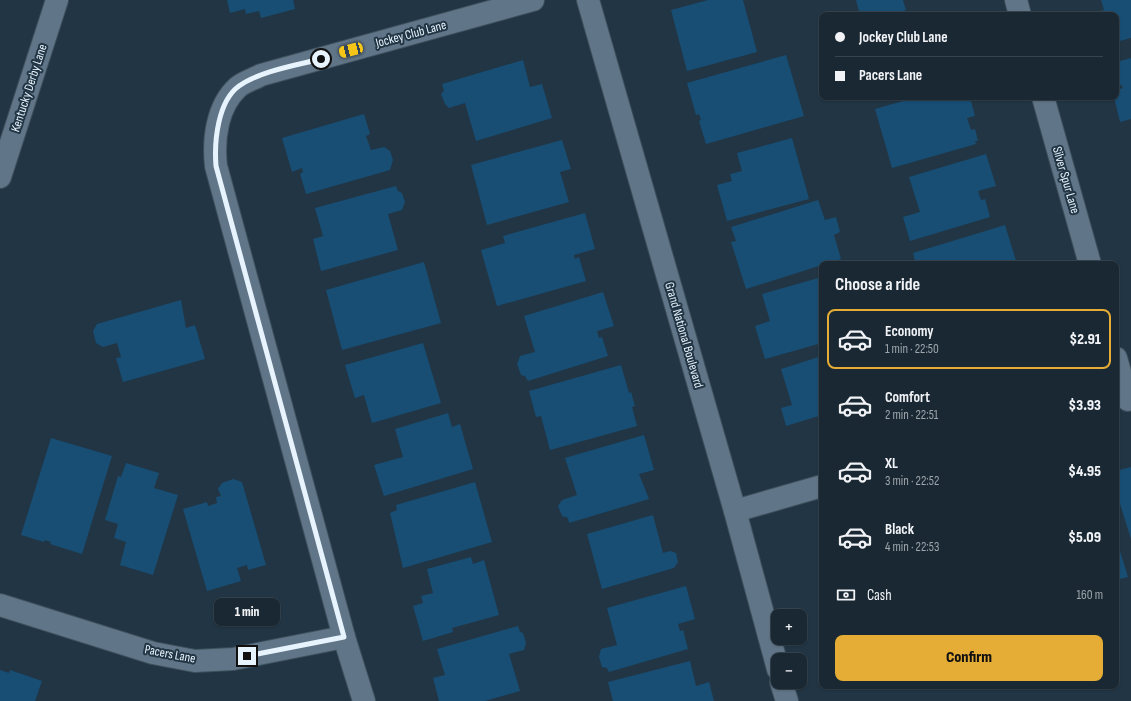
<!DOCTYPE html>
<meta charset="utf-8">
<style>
:root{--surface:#192833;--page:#22303b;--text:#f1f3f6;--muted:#9fa6ac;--line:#37444e;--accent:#e5ad35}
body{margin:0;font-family:"Sofia Sans Condensed",sans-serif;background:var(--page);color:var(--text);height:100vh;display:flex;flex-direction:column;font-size:15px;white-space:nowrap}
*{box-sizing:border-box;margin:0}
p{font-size:13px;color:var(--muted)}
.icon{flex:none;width:22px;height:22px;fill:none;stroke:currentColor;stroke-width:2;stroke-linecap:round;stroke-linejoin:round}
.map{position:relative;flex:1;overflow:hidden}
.panel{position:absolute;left:819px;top:261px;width:300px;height:428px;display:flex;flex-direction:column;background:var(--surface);border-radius:8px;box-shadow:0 1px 3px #0004,0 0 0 1px var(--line)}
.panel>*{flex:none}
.guide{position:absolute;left:819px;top:12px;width:300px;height:88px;border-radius:8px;box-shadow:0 1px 3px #0004,0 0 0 1px var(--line);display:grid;align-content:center;height:88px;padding:0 16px;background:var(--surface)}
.tools{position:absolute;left:771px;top:609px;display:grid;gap:8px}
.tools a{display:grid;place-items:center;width:36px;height:36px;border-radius:8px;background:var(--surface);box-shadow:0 1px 3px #0004,0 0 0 1px var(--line);font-size:20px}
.end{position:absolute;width:18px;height:18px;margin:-9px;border:5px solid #e7f3fd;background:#111;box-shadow:0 0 0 2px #111}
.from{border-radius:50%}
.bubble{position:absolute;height:28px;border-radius:8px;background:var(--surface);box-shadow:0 1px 3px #0004,0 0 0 1px var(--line);font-size:13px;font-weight:800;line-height:28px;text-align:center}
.car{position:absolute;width:12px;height:24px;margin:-12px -6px;border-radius:5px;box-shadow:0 0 3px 1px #0007;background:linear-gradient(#f5c518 24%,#345 0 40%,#f5c518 0 76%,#345 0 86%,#f5c518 0)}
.guide b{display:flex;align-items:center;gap:14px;height:38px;font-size:15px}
.guide b+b{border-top:1px solid var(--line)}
.guide i{width:10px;height:10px;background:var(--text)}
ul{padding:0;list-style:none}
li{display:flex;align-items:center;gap:12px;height:60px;margin:0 8px 6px;padding:0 8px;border:2px solid transparent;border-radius:8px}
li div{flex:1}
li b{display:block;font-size:15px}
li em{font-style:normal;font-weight:800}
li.active{border-color:var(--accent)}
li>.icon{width:36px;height:36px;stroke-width:1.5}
h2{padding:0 16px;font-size:18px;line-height:48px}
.pay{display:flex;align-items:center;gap:10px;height:44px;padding:0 16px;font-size:15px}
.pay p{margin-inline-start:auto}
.cta{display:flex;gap:8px;margin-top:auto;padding:8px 16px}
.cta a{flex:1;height:46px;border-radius:8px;background:var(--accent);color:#111;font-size:16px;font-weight:800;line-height:46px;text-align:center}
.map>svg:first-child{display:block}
.building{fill:#184e74}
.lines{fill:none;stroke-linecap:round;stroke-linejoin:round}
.minor-casing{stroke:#3e505d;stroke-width:24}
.minor{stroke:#607587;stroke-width:22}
.route{stroke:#e7f3fd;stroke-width:5}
.labels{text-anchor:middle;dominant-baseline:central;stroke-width:4;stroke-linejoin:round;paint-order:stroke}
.street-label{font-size:13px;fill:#e7f3fd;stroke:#213544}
</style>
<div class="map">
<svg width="1131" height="701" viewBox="0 0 1131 701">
<rect width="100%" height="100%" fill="#213544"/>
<g class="building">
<polygon points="227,0 293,0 295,9 261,18 259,11 246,14 245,9 230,13"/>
<polygon points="708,0 743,0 757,52 687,71 671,10"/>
<polygon points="856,0 903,0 906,10 889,15 860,15"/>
<polygon points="1101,0 1131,0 1131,38 1116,42 1116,15 1093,15 1092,13 1104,10"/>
<polygon points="786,55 804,116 706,144 699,121 701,120 699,114 696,115 687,83"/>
<polygon points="1131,58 1131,119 1120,122 1114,97 1116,97 1116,90 1123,88 1121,85 1116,86 1116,62"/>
<polygon points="523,60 530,87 542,84 552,118 476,141 465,103 449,108 445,104 441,94 444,91 442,84"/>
<polygon points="917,97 970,97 975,116 967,118 971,130 975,129 978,141 975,141 976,144 892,168 875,109"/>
<polygon points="364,114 370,134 366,136 371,150 384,147 390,151 393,160 390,170 306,194 300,174 303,172 302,168 292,172 282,138"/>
<polygon points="792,138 809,199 727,221 717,185 732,181 730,174 742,171 737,153"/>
<polygon points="562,140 571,169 560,172 569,202 487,225 471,165"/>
<polygon points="986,154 996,186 978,191 981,200 985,199 990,217 910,241 903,217 920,212 909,177"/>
<polygon points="396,186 398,191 402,193 405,202 402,210 388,214 398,250 321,271 313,239 323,236 315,208"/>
<polygon points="818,200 825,220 836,217 840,232 834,235 841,259 746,289 731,242 736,241 731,227"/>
<polygon points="585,213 595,249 574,255 575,259 579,257 586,281 497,306 481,250 505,243 503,236"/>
<polygon points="1005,225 1017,264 916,264 913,253"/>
<polygon points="424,262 441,323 342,350 326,290"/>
<polygon points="822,277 822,343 765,359 755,326 770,321 762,294"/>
<polygon points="603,292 614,326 597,331 599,338 602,337 608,356 528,381 525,376 521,375 517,364 520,356 535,352 524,316"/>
<polygon points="181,300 186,328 195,325 205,359 123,382 116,358 121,357 117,343 103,347 96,343 93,331 97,324"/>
<polygon points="423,343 441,403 372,423 364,395 355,398 345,365"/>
<polygon points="822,356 822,415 786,426 781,408 792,405 781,369"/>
<polygon points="621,365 629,393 631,392 635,406 632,407 637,426 550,450 541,416 536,417 529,391"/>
<polygon points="448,413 452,427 460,424 473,469 384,496 374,465 403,457 395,429"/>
<polygon points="644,435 654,470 639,474 649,499 569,523 568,518 562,516 558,506 562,500 577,495 565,458"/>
<polygon points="51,438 112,456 82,554 50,544 51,542 45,540 44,542 21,535"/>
<polygon points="126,463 159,473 154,488 178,495 153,575 120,565 126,542 114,538 118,524 105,520 118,476 121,477"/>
<polygon points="1131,467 1131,539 1116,491 1116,471"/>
<polygon points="233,479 242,482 266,565 248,570 247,565 237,568 241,581 207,591 183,509 207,502 208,506 217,503 216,497 221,496 218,489 222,483"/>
<polygon points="475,482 492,542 403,568 390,513 397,510 396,505"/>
<polygon points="653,515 663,553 670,551 676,553 678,562 674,568 602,589 587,534"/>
<polygon points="1116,538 1128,577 1116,580"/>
<polygon points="471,557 473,564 484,560 499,615 452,628 453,632 423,641 413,606 423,603 421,596 433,593 427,569"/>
<polygon points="686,586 695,619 678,624 680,631 683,630 688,649 609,672 607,668 602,667 599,657 601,649 617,645 607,608"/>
<polygon points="518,626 520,632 523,633 526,643 524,650 509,654 520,691 485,701 439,701 433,678 445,675 437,649"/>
<polygon points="690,661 696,686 709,682 714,701 613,701 608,682"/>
<polygon points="0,670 9,673 10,670 42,681 35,701 0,701"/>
</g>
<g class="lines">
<g class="minor-casing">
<g id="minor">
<polyline points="588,0 735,511 778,669"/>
<polyline points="1016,0 1020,15"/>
<polyline points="1043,97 1090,264"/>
<polyline points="0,177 57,0"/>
<polyline points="1116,358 1128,400"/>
<polyline points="735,511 822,486"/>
<polyline points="0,605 153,653 195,661 233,659 344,637"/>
<polyline points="781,682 787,701"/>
<path d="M364,701L344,637L216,166C213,139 217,106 238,87C244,82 254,79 261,75L533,0"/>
</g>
</g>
<use href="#minor" class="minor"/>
</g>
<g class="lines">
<path class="route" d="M247,656L344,637L216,166C214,141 218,101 239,86C260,71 297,65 321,59"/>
</g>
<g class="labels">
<g class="street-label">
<text transform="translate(411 34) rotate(-15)">Jockey Club Lane</text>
<text transform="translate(29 88) rotate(-72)">Kentucky Derby Lane</text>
<text transform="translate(1066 180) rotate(74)">Silver Spur Lane</text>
<text transform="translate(684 335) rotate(74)">Grand National Boulevard</text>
<text transform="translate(170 654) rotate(11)">Pacers Lane</text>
</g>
</g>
</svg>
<div class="tools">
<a>+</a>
<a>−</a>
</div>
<i class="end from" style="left:321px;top:59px"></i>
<i class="end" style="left:247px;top:656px"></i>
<div class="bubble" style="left:214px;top:598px;width:66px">1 min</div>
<i class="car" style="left:351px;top:50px;rotate:255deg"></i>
<div class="guide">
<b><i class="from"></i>Jockey Club Lane</b>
<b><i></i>Pacers Lane</b>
</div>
<section class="panel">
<h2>Choose a ride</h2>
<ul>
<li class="active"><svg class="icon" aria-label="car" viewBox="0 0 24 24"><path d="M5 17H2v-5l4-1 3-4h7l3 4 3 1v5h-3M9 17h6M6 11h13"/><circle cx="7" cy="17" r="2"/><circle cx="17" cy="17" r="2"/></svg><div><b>Economy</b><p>1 min · 22:50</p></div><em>$2.91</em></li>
<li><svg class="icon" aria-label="car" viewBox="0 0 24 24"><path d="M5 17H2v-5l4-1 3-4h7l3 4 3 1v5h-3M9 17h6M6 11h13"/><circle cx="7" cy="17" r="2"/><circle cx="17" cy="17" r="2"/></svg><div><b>Comfort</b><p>2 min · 22:51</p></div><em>$3.93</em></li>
<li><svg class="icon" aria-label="car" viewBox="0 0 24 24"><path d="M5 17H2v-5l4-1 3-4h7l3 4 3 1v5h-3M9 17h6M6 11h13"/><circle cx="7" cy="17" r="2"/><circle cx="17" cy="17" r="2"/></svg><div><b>XL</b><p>3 min · 22:52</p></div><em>$4.95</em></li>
<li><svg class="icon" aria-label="car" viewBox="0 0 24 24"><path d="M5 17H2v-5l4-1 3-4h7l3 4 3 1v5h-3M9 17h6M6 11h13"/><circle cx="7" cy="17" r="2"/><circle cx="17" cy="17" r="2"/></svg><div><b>Black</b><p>4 min · 22:53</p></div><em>$5.09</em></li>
</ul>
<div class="pay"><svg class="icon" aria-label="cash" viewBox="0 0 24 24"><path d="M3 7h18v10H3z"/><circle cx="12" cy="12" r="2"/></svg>Cash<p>160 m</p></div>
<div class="cta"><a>Confirm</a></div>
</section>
</div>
